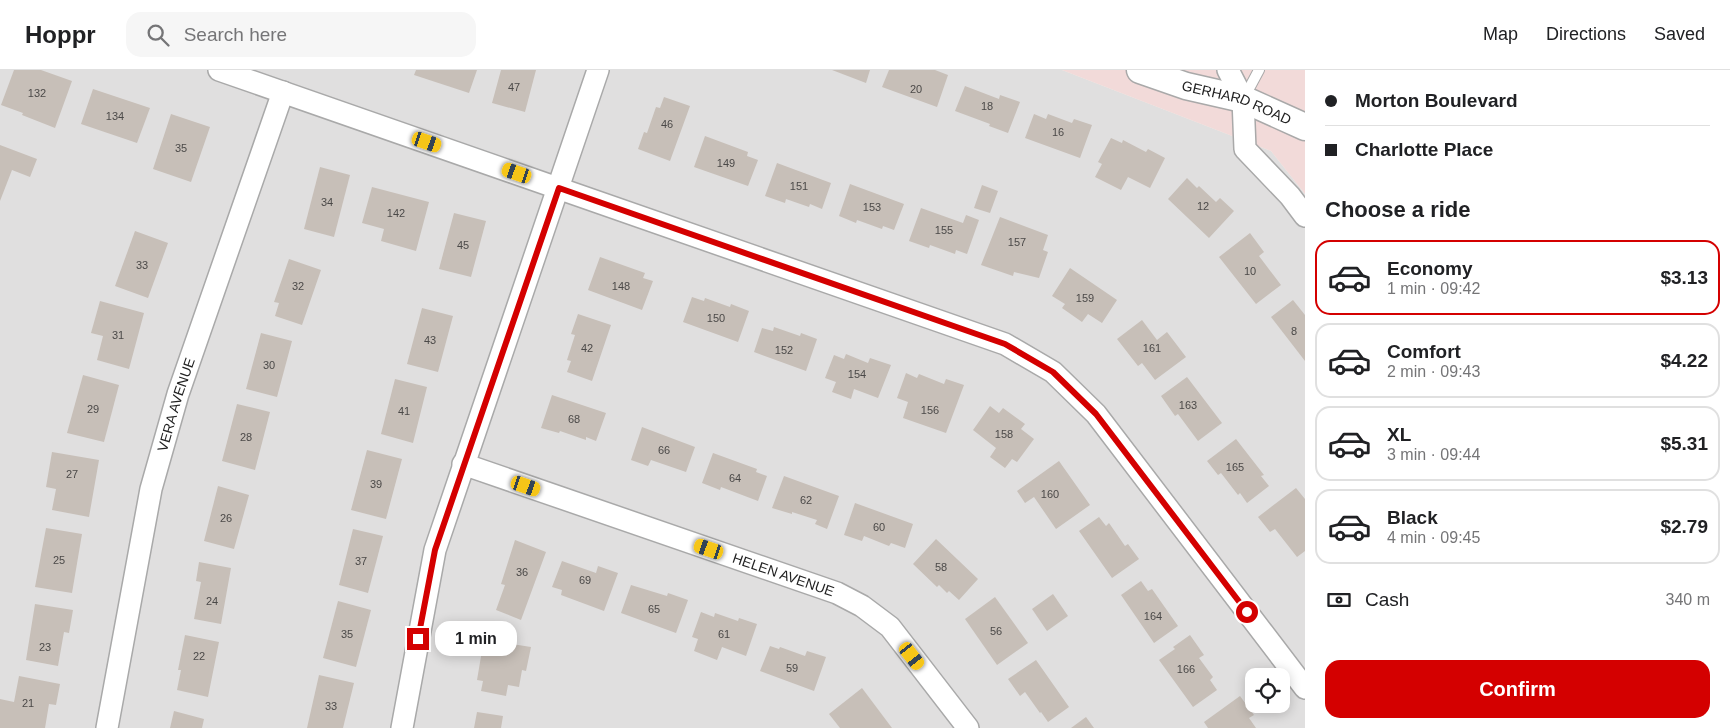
<!DOCTYPE html>
<meta charset="utf-8">
<style>
:root{--surface:#fff;--page:#f6f6f6;--text:#202124;--muted:#757577;--line:#e0e0e0;--accent:#d40000}
body{margin:0;font-family:Arial,sans-serif;background:var(--page);color:var(--text);height:100vh;display:flex;flex-direction:column;font-size:19px;white-space:nowrap}
*{box-sizing:border-box;margin:0}
p{font-size:16px;color:var(--muted)}
.icon{flex:none;width:28px;height:28px;fill:none;stroke:currentColor;stroke-width:2;stroke-linecap:round;stroke-linejoin:round}
.map{position:relative;flex:1;overflow:hidden}
.details{display:flex;flex-direction:column;background:var(--surface);width:425px}
.details>*{flex:none}
.hud{display:grid;align-content:center;height:110px;padding:0 20px;background:var(--surface)}
.fabs{position:absolute;left:1245px;top:598px;display:grid;gap:10px}
.fabs a{display:grid;place-items:center;width:45px;height:45px;border-radius:10px;background:var(--surface);box-shadow:0 2px 12px #0003;font-size:25px}
.end{position:absolute;width:22px;height:22px;margin:-11px;border:6px solid #d40000;background:#fff;box-shadow:0 0 0 2px #fff}
.from{border-radius:50%}
.bubble{position:absolute;height:35px;border-radius:15px;background:var(--surface);box-shadow:0 2px 12px #0003;font-size:16px;font-weight:700;line-height:35px;text-align:center}
.car{position:absolute;width:15px;height:30px;margin:-15px -8px;border-radius:6px;box-shadow:0 0 4px 1px #0007;background:linear-gradient(#f5c518 24%,#345 0 40%,#f5c518 0 76%,#345 0 86%,#f5c518 0)}
.hud b{display:flex;align-items:center;gap:18px;height:48px;font-size:19px}
.hud b+b{border-top:1px solid var(--line)}
.hud i{width:12px;height:12px;background:var(--text)}
ul{padding:0;list-style:none}
li{display:flex;align-items:center;gap:15px;height:75px;margin:0 10px 8px;padding:0 10px;border:2px solid var(--line);border-radius:15px}
li div{flex:1}
li b{display:block;font-size:19px}
li em{font-style:normal;font-weight:700}
li.current{border-color:var(--accent)}
li>.icon{width:45px;height:45px;stroke-width:1.5}
h2{padding:0 20px;font-size:22px;line-height:60px}
.pay{display:flex;align-items:center;gap:12px;height:55px;padding:0 20px;font-size:19px}
.pay p{margin-inline-start:auto}
.button{display:flex;gap:10px;margin-top:auto;padding:10px 20px}
.button a{flex:1;height:58px;border-radius:15px;background:var(--accent);color:#fff;font-size:20px;font-weight:700;line-height:58px;text-align:center}
header{display:flex;align-items:center;gap:30px;box-sizing:border-box;height:70px;padding:0 25px;background:var(--surface);border-bottom:1px solid var(--line)}
header strong{font-size:24px}
nav{display:flex;gap:28px;margin-inline-start:auto;font-size:18px}
.search{width:350px;height:45px;background:var(--page);display:flex;align-items:center;gap:12px;box-sizing:border-box;padding:0 18px;border-radius:15px;color:var(--muted);font-size:19px}
main{display:flex;flex:1;min-height:0}
.map>svg:first-child{display:block}
.residential{fill:#e0dfdf;fill-rule:evenodd}
.commercial{fill:#f2dad9}
.building{fill:#c7bfb8}
.lines{fill:none;stroke-linecap:round;stroke-linejoin:round}
.service-casing{stroke:#a9a9a9;stroke-width:12}
.minor-casing{stroke:#a9a9a9;stroke-width:24}
.tertiary-casing{stroke:#a9a9a9;stroke-width:29}
.service{stroke:#fff;stroke-width:10}
.minor{stroke:#fff;stroke-width:21}
.tertiary{stroke:#fff;stroke-width:26}
.route{stroke:#d40000;stroke-width:6}
.labels{text-anchor:middle;dominant-baseline:central;stroke-width:4.5;stroke-linejoin:round;paint-order:stroke}
.number-label{font-size:11px;fill:#4b4948}
.street-label{font-size:14px;fill:#222;stroke:#fff}
</style>
<header>
<strong>Hoppr</strong>
<div class="search"><svg class="icon" aria-label="search" viewBox="0 0 24 24"><circle cx="10" cy="10" r="6"/><path d="M15 15l6 6"/></svg>Search here</div>
<nav><a>Map</a><a>Directions</a><a>Saved</a></nav>
</header>
<main>
<div class="map">
<svg width="1305" height="658" viewBox="0 0 1305 658">
<rect width="100%" height="100%" fill="#f2efe9"/>
<path class="residential" d="M0,0H1062L1271,81L1305,124V658H0ZM1254,606H1281V634H1254Z"/>
<polygon class="commercial" points="1062,0 1305,0 1305,124 1271,81"/>
<g class="building">
<polygon points="14,0 41,0 72,11 55,58 22,45 23,43 1,35"/>
<polygon points="416,0 477,0 469,23 414,5"/>
<polygon points="501,0 536,0 525,42 492,33"/>
<polygon points="832,0 870,0 866,13"/>
<polygon points="889,0 935,0 948,5 937,37 882,17"/>
<polygon points="965,16 999,29 1000,25 1020,32 1008,63 989,56 990,54 955,41"/>
<polygon points="93,19 150,38 137,73 81,54"/>
<polygon points="664,27 690,36 670,91 638,79 644,62 647,63 656,37 660,38"/>
<polygon points="171,44 210,57 191,112 153,99"/>
<polygon points="1034,44 1046,49 1048,44 1072,53 1074,49 1092,55 1080,88 1025,68"/>
<polygon points="705,66 748,82 747,86 758,90 748,116 694,97"/>
<polygon points="1111,68 1122,73 1123,70 1146,82 1148,79 1165,88 1150,118 1128,107 1121,120 1095,107 1102,94 1098,92"/>
<polygon points="0,75 37,89 30,107 12,100 0,131"/>
<polygon points="777,93 831,113 822,139 810,134 809,137 786,129 785,133 765,126"/>
<polygon points="320,97 350,105 334,167 304,159"/>
<polygon points="1187,108 1197,118 1199,116 1216,132 1220,128 1234,141 1209,168 1168,129"/>
<polygon points="850,114 904,134 894,160 883,156 882,159 857,150 856,153 839,146"/>
<polygon points="982,115 998,121 990,143 974,138"/>
<polygon points="372,117 429,132 416,181 381,171 384,159 362,153"/>
<polygon points="921,138 963,153 966,145 979,150 967,184 956,180 955,184 930,175 929,178 909,171"/>
<polygon points="454,143 486,151 471,207 439,199"/>
<polygon points="1000,147 1048,165 1043,180 1048,182 1039,208 1014,202 1013,206 981,195"/>
<polygon points="135,161 168,173 148,228 115,216"/>
<polygon points="1250,163 1264,182 1259,186 1281,215 1256,234 1219,187"/>
<polygon points="600,187 645,203 643,208 653,211 642,240 588,220"/>
<polygon points="289,189 321,200 302,255 275,246 279,233 274,232"/>
<polygon points="1070,198 1117,230 1102,253 1088,244 1082,252 1062,238 1065,234 1052,226"/>
<polygon points="692,227 704,231 705,228 730,237 731,234 749,241 738,272 683,252"/>
<polygon points="1293,230 1305,245 1305,291 1271,247"/>
<polygon points="100,231 144,243 129,299 97,290 103,266 91,263"/>
<polygon points="422,238 453,246 438,302 407,294"/>
<polygon points="578,244 611,255 592,311 567,302 571,291 567,290 575,265 571,264"/>
<polygon points="1142,250 1157,270 1167,262 1186,287 1155,310 1142,293 1138,296 1117,269"/>
<polygon points="774,257 800,266 801,263 817,269 806,301 754,282 762,258 773,261"/>
<polygon points="261,263 292,271 277,327 246,319"/>
<polygon points="846,284 868,293 870,288 891,295 878,328 854,319 851,329 832,322 836,312 825,308 834,285 844,289"/>
<polygon points="906,303 917,308 919,304 944,314 946,309 964,315 946,363 903,348 908,332 897,328"/>
<polygon points="83,305 119,315 104,372 67,363"/>
<polygon points="1187,307 1222,353 1198,371 1178,344 1175,346 1161,326"/>
<polygon points="395,309 427,317 413,373 381,364"/>
<polygon points="552,325 606,343 596,371 586,367 586,370 560,361 559,363 541,358"/>
<polygon points="237,334 270,342 255,400 222,391"/>
<polygon points="990,336 999,343 1003,338 1025,354 1021,359 1034,369 1017,392 1012,389 1005,398 990,387 996,378 973,360"/>
<polygon points="642,357 695,377 686,402 651,390 648,396 631,390"/>
<polygon points="1236,369 1264,405 1261,406 1269,416 1247,433 1240,423 1238,425 1221,403 1218,405 1207,391"/>
<polygon points="367,380 402,389 386,449 351,440"/>
<polygon points="52,382 99,390 89,447 52,440 56,419 46,417"/>
<polygon points="713,383 757,399 756,402 767,406 758,431 721,417 720,420 702,413"/>
<polygon points="1059,391 1090,435 1056,459 1034,427 1025,433 1017,421"/>
<polygon points="784,406 839,426 827,459 815,454 817,450 792,442 792,444 772,438"/>
<polygon points="218,416 249,425 234,479 204,471"/>
<polygon points="1296,418 1305,429 1305,481 1297,487 1275,459 1270,462 1258,447"/>
<polygon points="855,433 913,454 905,478 891,473 889,476 864,466 862,471 844,465"/>
<polygon points="1099,447 1106,456 1109,453 1125,476 1128,474 1139,489 1112,508 1079,461"/>
<polygon points="46,458 82,464 72,523 35,517"/>
<polygon points="353,459 383,466 368,523 339,515"/>
<polygon points="936,469 978,509 959,530 949,521 947,523 939,515 937,517 913,494"/>
<polygon points="515,470 546,482 521,550 496,540 505,515 501,514"/>
<polygon points="562,491 596,503 598,496 618,503 604,541 561,525 562,520 552,517"/>
<polygon points="199,492 231,498 221,554 194,549 201,512 196,511"/>
<polygon points="1141,511 1148,521 1152,519 1178,556 1154,573 1121,525"/>
<polygon points="631,515 667,526 668,523 688,530 676,563 621,543"/>
<polygon points="1053,524 1068,546 1047,561 1032,539"/>
<polygon points="995,527 1028,573 997,595 965,549"/>
<polygon points="338,531 371,540 356,597 323,588"/>
<polygon points="35,534 73,540 69,563 64,562 58,596 26,590"/>
<polygon points="701,542 714,547 715,543 738,551 739,548 757,554 746,586 722,577 717,590 694,581 698,569 692,567"/>
<polygon points="485,563 513,568 512,574 531,577 526,601 522,600 519,617 508,615 506,626 481,621 483,611 477,610"/>
<polygon points="185,565 219,572 208,627 177,620 181,600 178,600"/>
<polygon points="1190,565 1204,585 1199,588 1213,607 1210,610 1217,620 1193,637 1159,590 1175,579 1173,577"/>
<polygon points="770,576 779,579 780,577 805,586 807,581 826,587 814,621 760,601"/>
<polygon points="1036,590 1069,637 1048,652 1041,642 1040,643 1025,622 1020,626 1008,609"/>
<polygon points="319,605 354,613 343,658 307,658"/>
<polygon points="19,606 60,614 56,635 49,634 45,658 0,658 0,629 14,632"/>
<polygon points="862,618 892,658 840,658 829,644"/>
<polygon points="1240,626 1254,645 1249,648 1256,658 1208,658 1204,652"/>
<polygon points="174,641 204,649 202,658 170,658"/>
<polygon points="477,642 503,646 501,658 474,658"/>
<polygon points="1086,647 1094,658 1071,658"/>
</g>
<g class="lines">
<g class="service-casing">
<polyline id="service" points="1244,28 1259,0"/>
</g>
<g class="minor-casing">
<g id="minor">
<polyline points="219,0 1005,274 1053,302 1096,344 1305,618"/>
<polyline points="1228,0 1243,29 1245,79 1290,126 1305,146"/>
<path id="s1" d="M463,394L837,523L862,536L890,557L968,658"/>
<path id="s2" d="M107,658L151,419L178,324L283,22"/>
<polyline points="402,658 435,480 598,0"/>
</g>
</g>
<g class="tertiary-casing">
<g id="tertiary">
<path id="s3" d="M1140,0L1186,16L1243,29L1305,57"/>
</g>
</g>
<use href="#service" class="service"/>
<use href="#minor" class="minor"/>
<use href="#tertiary" class="tertiary"/>
</g>
<g class="lines">
<polyline class="route" points="418,569 435,480 559,118 1005,274 1053,302 1096,344 1247,542"/>
</g>
<g class="labels">
<g class="number-label">
<text x="514" y="17">47</text>
<text x="916" y="19">20</text>
<text x="37" y="23">132</text>
<text x="987" y="36">18</text>
<text x="115" y="46">134</text>
<text x="667" y="54">46</text>
<text x="1058" y="62">16</text>
<text x="181" y="78">35</text>
<text x="726" y="93">149</text>
<text x="799" y="116">151</text>
<text x="327" y="132">34</text>
<text x="1203" y="136">12</text>
<text x="872" y="137">153</text>
<text x="396" y="143">142</text>
<text x="944" y="160">155</text>
<text x="1017" y="172">157</text>
<text x="463" y="175">45</text>
<text x="142" y="195">33</text>
<text x="1250" y="201">10</text>
<text x="298" y="216">32</text>
<text x="621" y="216">148</text>
<text x="1085" y="228">159</text>
<text x="716" y="248">150</text>
<text x="1294" y="261">8</text>
<text x="118" y="265">31</text>
<text x="430" y="270">43</text>
<text x="587" y="278">42</text>
<text x="1152" y="278">161</text>
<text x="784" y="280">152</text>
<text x="269" y="295">30</text>
<text x="857" y="304">154</text>
<text x="1188" y="335">163</text>
<text x="93" y="339">29</text>
<text x="930" y="340">156</text>
<text x="404" y="341">41</text>
<text x="574" y="349">68</text>
<text x="1004" y="364">158</text>
<text x="246" y="367">28</text>
<text x="664" y="380">66</text>
<text x="1235" y="397">165</text>
<text x="72" y="404">27</text>
<text x="735" y="408">64</text>
<text x="376" y="414">39</text>
<text x="1050" y="424">160</text>
<text x="806" y="430">62</text>
<text x="226" y="448">26</text>
<text x="879" y="457">60</text>
<text x="59" y="490">25</text>
<text x="361" y="491">37</text>
<text x="941" y="497">58</text>
<text x="522" y="502">36</text>
<text x="585" y="510">69</text>
<text x="212" y="531">24</text>
<text x="654" y="539">65</text>
<text x="1153" y="546">164</text>
<text x="996" y="561">56</text>
<text x="347" y="564">35</text>
<text x="724" y="564">61</text>
<text x="45" y="577">23</text>
<text x="199" y="586">22</text>
<text x="792" y="598">59</text>
<text x="1186" y="599">166</text>
<text x="28" y="633">21</text>
<text x="331" y="636">33</text>
</g>
<g class="street-label">
<text stroke="none"><textPath href="#s3" startOffset="102">GERHARD ROAD</textPath></text>
<text stroke="none"><textPath href="#s2" startOffset="331">VERA AVENUE</textPath></text>
<text stroke="none"><textPath href="#s1" startOffset="339">HELEN AVENUE</textPath></text>
</g>
</g>
</svg>
<div class="fabs">
<a><svg class="icon" aria-label="locate" viewBox="0 0 24 24"><circle cx="12" cy="12" r="6"/><path d="M12 2v4M12 18v4M2 12h4M18 12h4"/></svg></a>
</div>
<i class="end from" style="left:1247px;top:542px"></i>
<i class="end" style="left:418px;top:569px"></i>
<div class="bubble" style="left:435px;top:551px;width:82px">1 min</div>
<i class="car" style="left:427px;top:72px;rotate:109deg"></i>
<i class="car" style="left:517px;top:103px;rotate:289deg"></i>
<i class="car" style="left:526px;top:416px;rotate:109deg"></i>
<i class="car" style="left:709px;top:479px;rotate:289deg"></i>
<i class="car" style="left:912px;top:586px;rotate:142deg"></i>
</div>
<section class="details">
<div class="hud">
<b><i class="from"></i>Morton Boulevard</b>
<b><i></i>Charlotte Place</b>
</div>
<h2>Choose a ride</h2>
<ul>
<li class="current"><svg class="icon" aria-label="car" viewBox="0 0 24 24"><path d="M5 17H2v-5l4-1 3-4h7l3 4 3 1v5h-3M9 17h6M6 11h13"/><circle cx="7" cy="17" r="2"/><circle cx="17" cy="17" r="2"/></svg><div><b>Economy</b><p>1 min · 09:42</p></div><em>$3.13</em></li>
<li><svg class="icon" aria-label="car" viewBox="0 0 24 24"><path d="M5 17H2v-5l4-1 3-4h7l3 4 3 1v5h-3M9 17h6M6 11h13"/><circle cx="7" cy="17" r="2"/><circle cx="17" cy="17" r="2"/></svg><div><b>Comfort</b><p>2 min · 09:43</p></div><em>$4.22</em></li>
<li><svg class="icon" aria-label="car" viewBox="0 0 24 24"><path d="M5 17H2v-5l4-1 3-4h7l3 4 3 1v5h-3M9 17h6M6 11h13"/><circle cx="7" cy="17" r="2"/><circle cx="17" cy="17" r="2"/></svg><div><b>XL</b><p>3 min · 09:44</p></div><em>$5.31</em></li>
<li><svg class="icon" aria-label="car" viewBox="0 0 24 24"><path d="M5 17H2v-5l4-1 3-4h7l3 4 3 1v5h-3M9 17h6M6 11h13"/><circle cx="7" cy="17" r="2"/><circle cx="17" cy="17" r="2"/></svg><div><b>Black</b><p>4 min · 09:45</p></div><em>$2.79</em></li>
</ul>
<div class="pay"><svg class="icon" aria-label="cash" viewBox="0 0 24 24"><path d="M3 7h18v10H3z"/><circle cx="12" cy="12" r="2"/></svg>Cash<p>340 m</p></div>
<div class="button"><a>Confirm</a></div>
</section>
</main>
